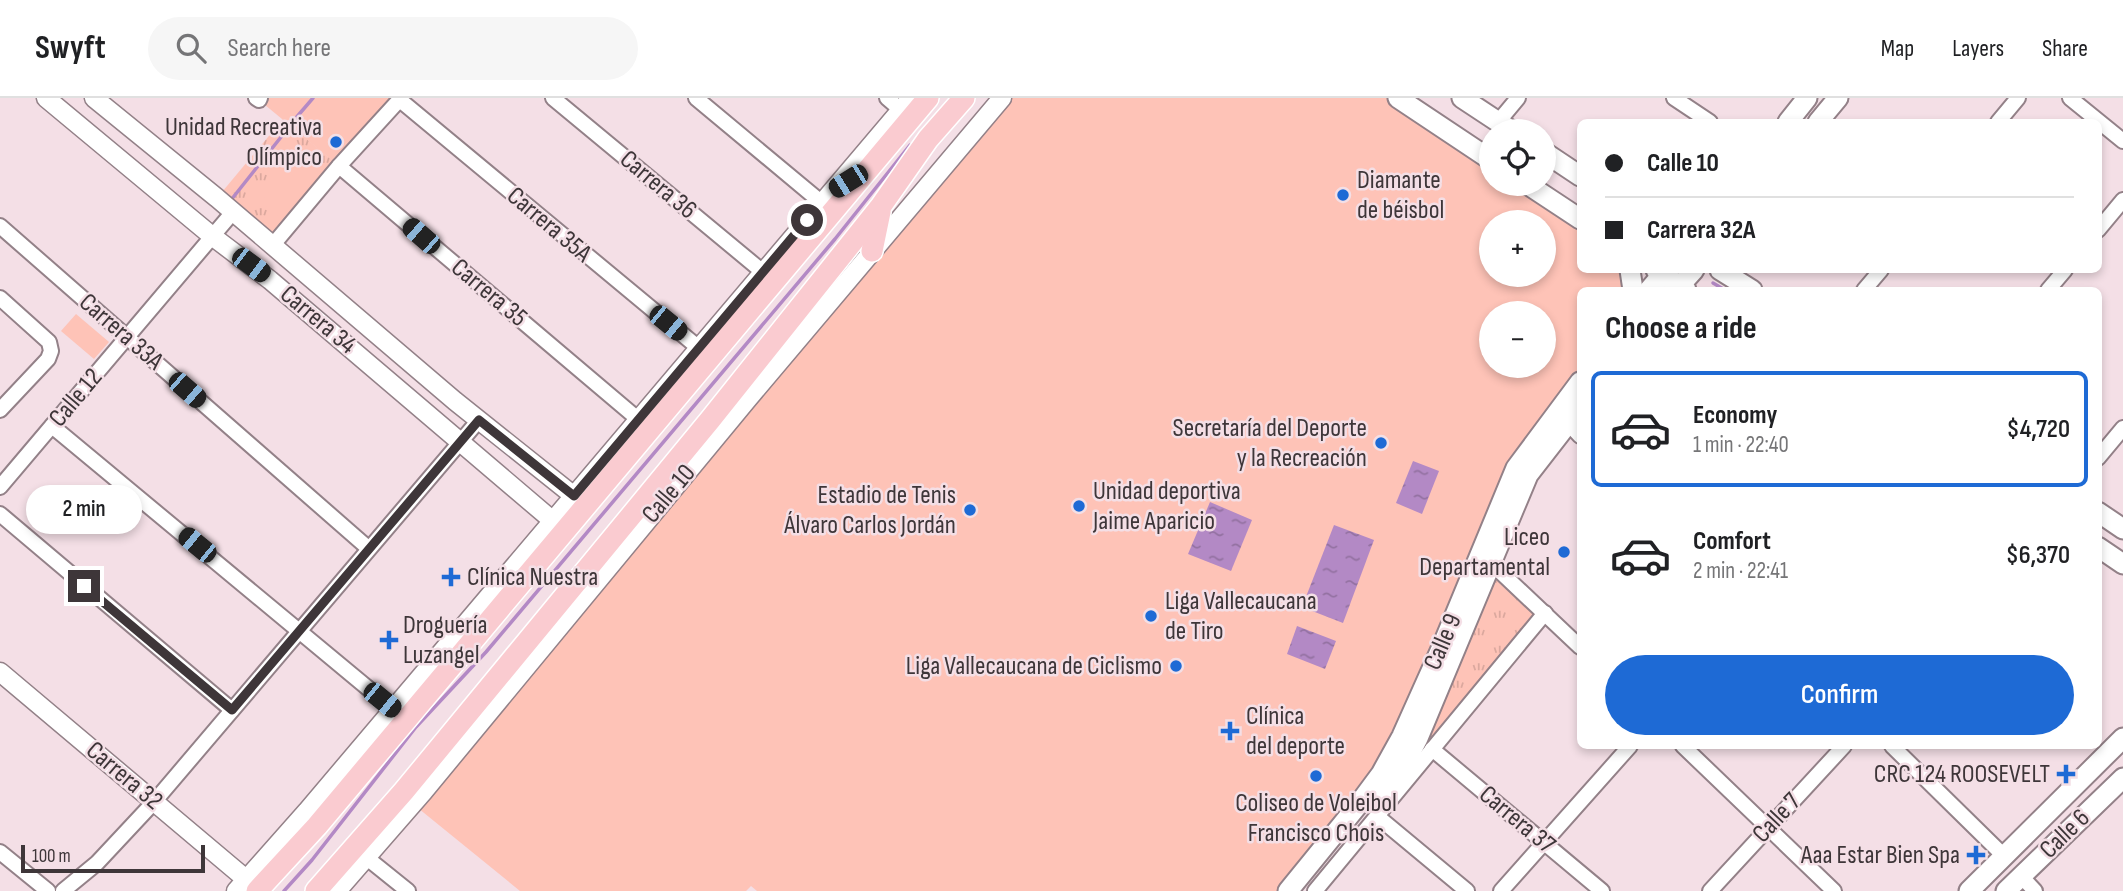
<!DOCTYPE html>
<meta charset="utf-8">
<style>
:root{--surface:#fff;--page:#f6f6f6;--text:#202124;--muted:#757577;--line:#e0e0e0;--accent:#1e6ad5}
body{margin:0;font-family:"Sofia Sans Condensed",sans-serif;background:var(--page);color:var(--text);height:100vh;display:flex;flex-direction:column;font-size:26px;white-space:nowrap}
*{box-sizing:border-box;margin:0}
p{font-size:23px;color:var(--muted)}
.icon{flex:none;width:38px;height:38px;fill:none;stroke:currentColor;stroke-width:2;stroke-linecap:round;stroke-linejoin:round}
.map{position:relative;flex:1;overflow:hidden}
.details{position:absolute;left:1577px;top:189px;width:525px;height:462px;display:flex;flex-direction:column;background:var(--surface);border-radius:10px;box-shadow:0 4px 10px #0003}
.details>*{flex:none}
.top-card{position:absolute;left:1577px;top:21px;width:525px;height:154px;border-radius:10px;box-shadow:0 4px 10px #0003;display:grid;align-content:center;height:154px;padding:0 28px;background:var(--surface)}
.buttons{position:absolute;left:1479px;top:21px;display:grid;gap:14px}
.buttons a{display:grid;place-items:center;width:77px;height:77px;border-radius:50%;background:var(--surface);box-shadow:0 4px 10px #0003;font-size:35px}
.scale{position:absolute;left:21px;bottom:18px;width:184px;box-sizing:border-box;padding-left:7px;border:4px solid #3e3639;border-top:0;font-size:19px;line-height:24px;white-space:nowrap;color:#3e3639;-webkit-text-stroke:5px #f4dfe6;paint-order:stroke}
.end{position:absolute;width:32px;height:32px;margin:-16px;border:9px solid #3e3639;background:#fff;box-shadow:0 0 0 4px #fff}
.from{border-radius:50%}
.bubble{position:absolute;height:49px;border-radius:24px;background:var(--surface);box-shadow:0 4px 10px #0003;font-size:23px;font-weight:600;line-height:49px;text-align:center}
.car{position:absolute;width:21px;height:42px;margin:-21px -10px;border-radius:9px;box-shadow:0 0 5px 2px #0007;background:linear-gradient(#222 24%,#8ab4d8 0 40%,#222 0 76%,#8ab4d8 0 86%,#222 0)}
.top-card b{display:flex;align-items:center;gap:24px;height:66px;font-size:26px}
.top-card b+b{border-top:2px solid var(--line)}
.top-card i{width:18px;height:18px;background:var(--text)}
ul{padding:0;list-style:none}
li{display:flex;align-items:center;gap:21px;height:116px;margin:0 14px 10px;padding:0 14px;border:4px solid transparent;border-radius:10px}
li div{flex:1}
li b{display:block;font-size:26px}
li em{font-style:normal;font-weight:600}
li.active{border-color:var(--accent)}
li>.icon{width:63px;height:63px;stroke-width:1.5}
h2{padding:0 28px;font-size:32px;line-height:84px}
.primary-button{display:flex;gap:14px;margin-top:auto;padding:14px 28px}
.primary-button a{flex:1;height:80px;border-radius:42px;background:var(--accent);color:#fff;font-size:28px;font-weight:600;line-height:80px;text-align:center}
header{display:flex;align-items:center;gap:42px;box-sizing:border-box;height:98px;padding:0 35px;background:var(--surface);border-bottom:2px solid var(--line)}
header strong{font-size:33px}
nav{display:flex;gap:38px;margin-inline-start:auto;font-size:24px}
.search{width:490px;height:63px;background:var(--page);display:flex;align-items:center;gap:18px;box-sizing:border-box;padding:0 24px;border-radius:38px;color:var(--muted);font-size:26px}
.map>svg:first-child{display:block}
.grass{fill:url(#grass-tufts)}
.pitch{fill:#fec3b7;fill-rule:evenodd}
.water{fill:url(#water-ripples)}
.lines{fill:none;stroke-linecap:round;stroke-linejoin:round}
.stream{stroke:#b389c5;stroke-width:3.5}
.minor-casing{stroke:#938188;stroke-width:18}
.tertiary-casing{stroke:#938188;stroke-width:21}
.secondary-casing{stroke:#938188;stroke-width:23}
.primary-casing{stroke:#fff;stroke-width:24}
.minor{stroke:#fff;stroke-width:14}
.tertiary{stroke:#fff;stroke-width:18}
.secondary{stroke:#fff;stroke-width:19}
.primary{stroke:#facbd0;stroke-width:21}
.route{stroke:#3e3639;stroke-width:9}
.poi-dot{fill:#1e6ad5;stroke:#f4dfe6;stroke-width:2.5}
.labels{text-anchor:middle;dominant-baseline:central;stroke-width:5;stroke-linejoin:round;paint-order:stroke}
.poi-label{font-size:26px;fill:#3e3639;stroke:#f4dfe6;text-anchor:end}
.street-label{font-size:26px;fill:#3e3639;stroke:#f4dfe6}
</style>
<header>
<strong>Swyft</strong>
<div class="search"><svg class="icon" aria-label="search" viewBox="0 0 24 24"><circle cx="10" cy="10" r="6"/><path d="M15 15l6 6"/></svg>Search here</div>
<nav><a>Map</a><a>Layers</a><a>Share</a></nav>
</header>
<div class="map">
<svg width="2123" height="793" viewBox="0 0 2123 793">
<defs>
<pattern id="grass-tufts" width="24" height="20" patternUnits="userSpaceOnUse" patternTransform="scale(1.75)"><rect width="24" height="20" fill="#fec3b7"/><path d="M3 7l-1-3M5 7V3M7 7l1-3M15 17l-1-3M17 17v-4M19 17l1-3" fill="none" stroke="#dba89e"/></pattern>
<pattern id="water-ripples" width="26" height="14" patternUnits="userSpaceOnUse" patternTransform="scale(1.75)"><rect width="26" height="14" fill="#b389c5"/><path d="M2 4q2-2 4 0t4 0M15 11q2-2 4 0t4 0" fill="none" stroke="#9371a1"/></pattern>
</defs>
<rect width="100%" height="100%" fill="#f4dfe6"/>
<g class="grass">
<polygon points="283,21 339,68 272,148 217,100"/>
<polygon points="1491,465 1545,515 1432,651 1418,640"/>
</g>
<g class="pitch">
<polygon points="260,0 401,0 339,68 259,2"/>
<path d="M1002,0H1398L1491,62V86H1527L1580,121V172H1630L1633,192H1580V284L1402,638L1288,793H757L751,788L746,793H520L413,706ZM1491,124H1544V177H1491ZM1491,215H1544V268H1491Z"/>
<polygon points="296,60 319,79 283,122 261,104"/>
<polygon points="76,216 109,244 94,261 61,233"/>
</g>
<g class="water">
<polygon points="1413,363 1439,373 1422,416 1396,405"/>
<polygon points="1210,404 1252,422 1231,473 1188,456"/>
<polygon points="1334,427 1374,442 1343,525 1302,509"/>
<polygon points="1297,528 1336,543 1325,571 1287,556"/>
</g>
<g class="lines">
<g class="stream">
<polyline points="295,21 313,0"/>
<polyline points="231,102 289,29"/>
<polyline points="1713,185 1725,192"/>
<polyline points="284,793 312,762 416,629 486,554 835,141 910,47"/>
</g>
<g class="minor-casing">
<g id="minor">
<polyline points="256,0 259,2 260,0"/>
<polyline points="553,0 763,174"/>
<polyline points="696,0 822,105"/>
<polyline points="887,0 901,12"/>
<polyline points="1674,0 1710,24"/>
<polyline points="2070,0 2123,43"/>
<polyline points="400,2 700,251"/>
<polyline points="1498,24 1518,0"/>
<polyline points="1998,24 2018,0"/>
<polyline points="339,68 639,322"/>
<polyline points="0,128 368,450"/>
<polyline points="2098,132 2123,102"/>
<polyline points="272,148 339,68 401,0"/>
<polyline points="1864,192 1881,172"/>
<polyline points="2048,192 2065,172"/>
<polyline points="0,200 49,244 51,253 48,261 0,312"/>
<polyline points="1568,325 1580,338"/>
<polyline points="52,328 393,611"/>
<polyline points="2098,360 2123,330"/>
<polyline points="0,389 233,114"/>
<polyline points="0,416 232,612"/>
<polyline points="1491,465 1580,549"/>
<polyline points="1683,648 1834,793"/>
<polyline points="1892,648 2004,758"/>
<polyline points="1432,651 1602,793"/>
<polyline points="1378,719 1467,793"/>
<polyline points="0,754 48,793"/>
<polyline points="367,760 408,793"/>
<polyline points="2021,778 2035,793"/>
<polyline points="63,793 97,765 154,704 479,322"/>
<polyline points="1315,793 1545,515"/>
<polyline points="1501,793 1630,648"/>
<polyline points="1710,793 1844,648"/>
</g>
</g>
<g class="tertiary-casing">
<g id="tertiary">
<polyline points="46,0 212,138 270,182 553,423"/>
<polyline points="94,0 217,100 455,303 574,398"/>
<polyline points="0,574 247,782"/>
<polyline points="236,793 307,713 911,0"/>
<polyline points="337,793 424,693 747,302 1002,0"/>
</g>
</g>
<g class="secondary-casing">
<g id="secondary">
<polyline points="1398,0 1491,62"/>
<polyline points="1462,0 1512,33"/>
<polyline points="1788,24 1807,0"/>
<polyline points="1818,24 1838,0"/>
<polyline points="1544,54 1580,78"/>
<polyline points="1527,86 1580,121"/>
<polyline points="1630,172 1633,192"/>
<polyline points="1656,172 1686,192"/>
<polyline points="1720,172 1752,192"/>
<polyline points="1649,192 1666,172"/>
<polyline points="1676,192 1694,172"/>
<polyline points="2098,414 2123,431"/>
<polyline points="2098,449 2123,466"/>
<polyline points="1380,698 1406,663 1418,640 1528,377 1580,310"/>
<polyline points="1288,793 1358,707 1381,676 1402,638 1441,551 1516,370 1580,284"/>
<polyline points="1969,793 2123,640"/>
<polyline points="2006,793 2123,680"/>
</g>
</g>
<g class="primary-casing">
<g id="primary">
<polyline points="872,153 880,114"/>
<polyline points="257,793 317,728 928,0"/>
<polyline points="316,793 404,693 710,322 881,108 928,41 964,0"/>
</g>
</g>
<use href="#minor" class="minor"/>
<use href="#tertiary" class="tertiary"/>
<use href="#secondary" class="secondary"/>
<use href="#primary" class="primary"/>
</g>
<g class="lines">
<polyline class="route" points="84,488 232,612 479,322 574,398 807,122"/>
</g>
<g class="poi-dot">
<circle cx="336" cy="44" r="7"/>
<circle cx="1343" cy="97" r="7"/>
<circle cx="1381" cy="345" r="7"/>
<circle cx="1079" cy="408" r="7"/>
<circle cx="970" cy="412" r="7"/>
<circle cx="1564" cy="454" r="7"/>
<path d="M447.5 468.5h7v7h7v7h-7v7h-7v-7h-7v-7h7z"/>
<circle cx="1151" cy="518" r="7"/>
<path d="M385.5 531.5h7v7h7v7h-7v7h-7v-7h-7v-7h7z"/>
<circle cx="1176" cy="568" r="7"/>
<path d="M1226.5 622.5h7v7h7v7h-7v7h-7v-7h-7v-7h7z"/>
<path d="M2062.5 665.5h7v7h7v7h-7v7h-7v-7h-7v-7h7z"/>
<circle cx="1316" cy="678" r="7"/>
<path d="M1972.5 746.5h7v7h7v7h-7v7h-7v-7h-7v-7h7z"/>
</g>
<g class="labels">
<g class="poi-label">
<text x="322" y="29">Unidad Recreativa<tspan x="322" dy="30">Olímpico</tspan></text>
<text x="1357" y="82" text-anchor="start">Diamante<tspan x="1357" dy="30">de béisbol</tspan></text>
<text x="1367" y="330">Secretaría del Deporte<tspan x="1367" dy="30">y la Recreación</tspan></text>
<text x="1093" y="393" text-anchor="start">Unidad deportiva<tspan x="1093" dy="30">Jaime Aparicio</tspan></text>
<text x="956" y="397">Estadio de Tenis<tspan x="956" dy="30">Álvaro Carlos Jordán</tspan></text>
<text x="1550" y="439">Liceo<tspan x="1550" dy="30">Departamental</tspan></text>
<text x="467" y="479" text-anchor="start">Clínica Nuestra</text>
<text x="1165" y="503" text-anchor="start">Liga Vallecaucana<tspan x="1165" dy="30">de Tiro</tspan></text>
<text x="403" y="527" text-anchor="start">Droguería<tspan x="403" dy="30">Luzangel</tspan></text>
<text x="1162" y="568">Liga Vallecaucana de Ciclismo</text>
<text x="1246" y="618" text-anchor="start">Clínica<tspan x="1246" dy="30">del deporte</tspan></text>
<text x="2050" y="676">CRC 124 ROOSEVELT</text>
<text x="1316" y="705" text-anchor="middle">Coliseo de Voleibol<tspan x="1316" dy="30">Francisco Chois</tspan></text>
<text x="1960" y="757">Aaa Estar Bien Spa</text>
</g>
<g class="street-label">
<text transform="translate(658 87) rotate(40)">Carrera 36</text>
<text transform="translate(549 127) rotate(40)">Carrera 35A</text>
<text transform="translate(489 195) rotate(40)">Carrera 35</text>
<text transform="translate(318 222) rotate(40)">Carrera 34</text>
<text transform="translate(121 234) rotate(41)">Carrera 33A</text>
<text transform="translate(76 300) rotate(-50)">Calle 12</text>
<text transform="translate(669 396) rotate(-50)">Calle 10</text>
<text transform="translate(1443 544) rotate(-67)">Calle 9</text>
<text transform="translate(124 678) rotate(40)">Carrera 32</text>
<text transform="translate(1777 720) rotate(-47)">Calle 7</text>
<text transform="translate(1517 722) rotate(40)">Carrera 37</text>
<text transform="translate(2065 736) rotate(-44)">Calle 6</text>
</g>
</g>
</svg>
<div class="buttons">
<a><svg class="icon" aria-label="locate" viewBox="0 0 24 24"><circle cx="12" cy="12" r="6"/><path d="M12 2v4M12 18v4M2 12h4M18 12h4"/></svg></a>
<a>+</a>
<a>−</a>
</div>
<div class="scale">100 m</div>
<i class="end from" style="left:807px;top:122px"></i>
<i class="end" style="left:84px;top:488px"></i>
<div class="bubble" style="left:26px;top:387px;width:116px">2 min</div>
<i class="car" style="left:848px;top:83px;rotate:238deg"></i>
<i class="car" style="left:421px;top:138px;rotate:311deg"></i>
<i class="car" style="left:251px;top:167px;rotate:127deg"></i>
<i class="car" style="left:668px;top:225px;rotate:129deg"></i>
<i class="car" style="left:187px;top:292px;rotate:131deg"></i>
<i class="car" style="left:197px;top:447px;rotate:309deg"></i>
<i class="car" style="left:382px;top:602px;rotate:129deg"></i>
<div class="top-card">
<b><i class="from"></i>Calle 10</b>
<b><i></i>Carrera 32A</b>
</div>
<section class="details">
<h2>Choose a ride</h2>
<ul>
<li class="active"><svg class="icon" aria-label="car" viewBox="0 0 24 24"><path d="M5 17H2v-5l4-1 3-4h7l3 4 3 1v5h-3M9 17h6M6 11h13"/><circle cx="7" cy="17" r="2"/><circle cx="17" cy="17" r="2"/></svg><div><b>Economy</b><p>1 min · 22:40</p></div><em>$4,720</em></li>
<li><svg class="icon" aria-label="car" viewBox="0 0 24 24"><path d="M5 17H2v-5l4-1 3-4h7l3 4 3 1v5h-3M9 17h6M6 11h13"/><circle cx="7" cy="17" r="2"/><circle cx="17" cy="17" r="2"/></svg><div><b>Comfort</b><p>2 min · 22:41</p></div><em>$6,370</em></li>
</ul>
<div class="primary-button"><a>Confirm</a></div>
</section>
</div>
